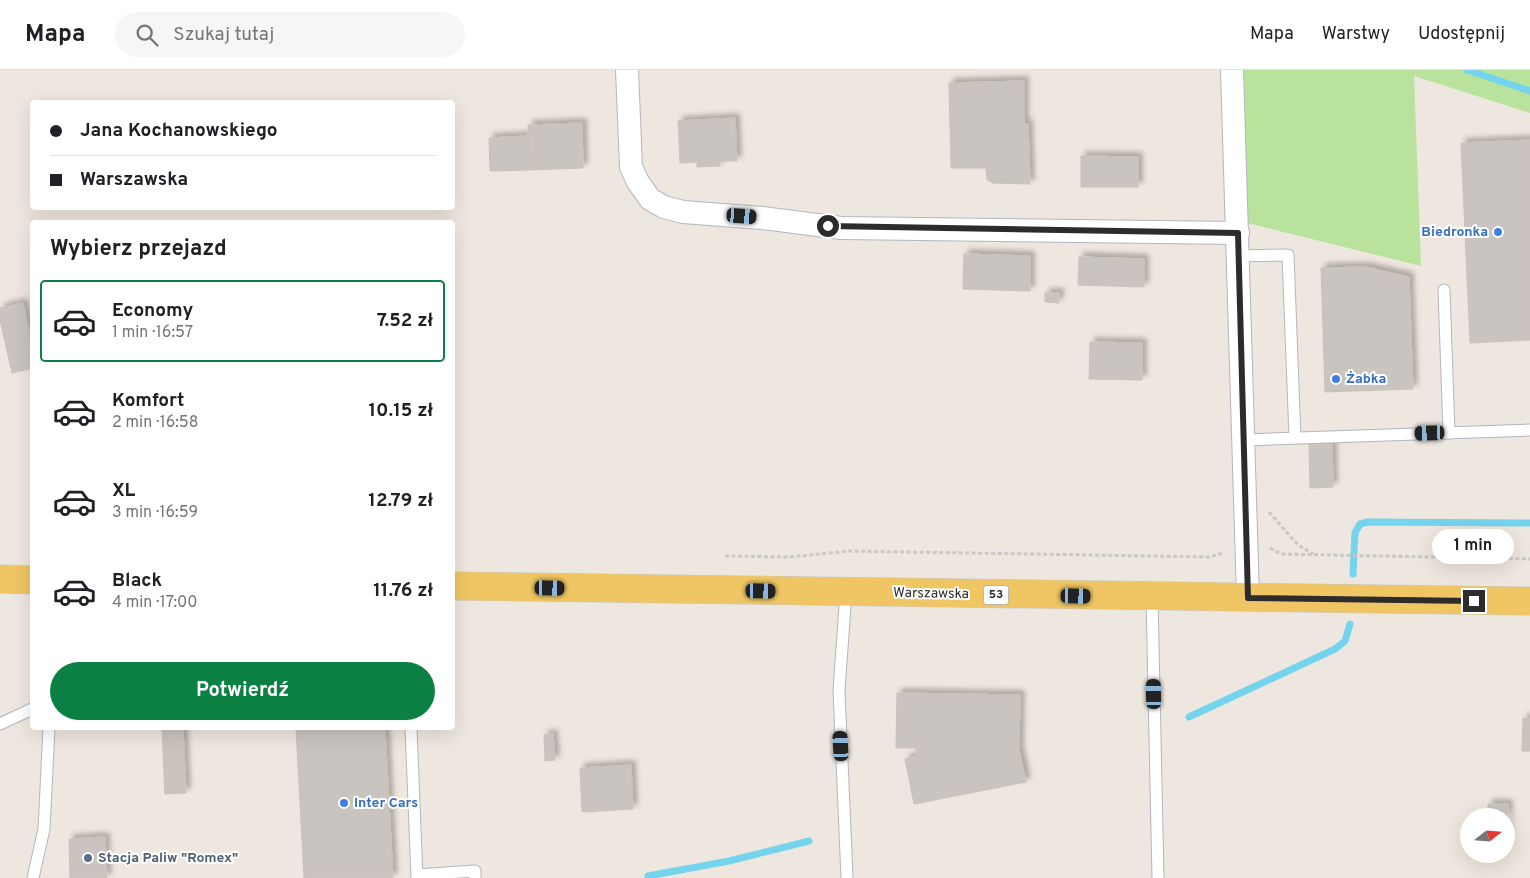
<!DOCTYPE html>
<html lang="pl">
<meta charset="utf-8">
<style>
:root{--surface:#fff;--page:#f6f6f6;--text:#202124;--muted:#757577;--line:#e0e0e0;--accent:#0b8043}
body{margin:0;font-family:Overpass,sans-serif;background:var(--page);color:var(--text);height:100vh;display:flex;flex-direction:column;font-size:19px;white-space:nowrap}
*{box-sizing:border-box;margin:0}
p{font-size:16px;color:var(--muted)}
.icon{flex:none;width:28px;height:28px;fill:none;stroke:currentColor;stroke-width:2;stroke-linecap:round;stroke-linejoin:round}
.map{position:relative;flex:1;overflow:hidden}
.drawer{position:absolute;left:30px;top:150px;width:425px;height:510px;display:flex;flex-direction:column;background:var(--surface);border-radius:5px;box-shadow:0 5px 20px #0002}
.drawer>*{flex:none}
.guide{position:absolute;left:30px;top:30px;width:425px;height:110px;border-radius:5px;box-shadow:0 5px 20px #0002;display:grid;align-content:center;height:110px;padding:0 20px;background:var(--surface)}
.needle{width:32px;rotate:73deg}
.buttons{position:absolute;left:1460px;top:738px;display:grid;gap:10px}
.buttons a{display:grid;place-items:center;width:55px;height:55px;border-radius:50%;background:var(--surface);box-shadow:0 5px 20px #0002;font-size:25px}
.end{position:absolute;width:22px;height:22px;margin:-11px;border:6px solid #2c2c2c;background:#fff;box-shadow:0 0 0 2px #fff}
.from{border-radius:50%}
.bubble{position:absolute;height:35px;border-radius:18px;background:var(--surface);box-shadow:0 5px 20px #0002;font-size:16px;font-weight:700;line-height:35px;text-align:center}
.car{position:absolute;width:15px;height:30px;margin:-15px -8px;border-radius:6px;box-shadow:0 0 4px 1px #0007;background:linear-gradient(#222 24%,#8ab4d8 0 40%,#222 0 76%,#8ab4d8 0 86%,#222 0)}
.guide b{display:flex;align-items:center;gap:18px;height:48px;font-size:19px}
.guide b+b{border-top:1px solid var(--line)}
.guide i{width:12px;height:12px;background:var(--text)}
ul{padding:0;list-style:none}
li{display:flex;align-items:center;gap:15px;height:82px;margin:0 10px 8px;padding:0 10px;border:2px solid transparent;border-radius:5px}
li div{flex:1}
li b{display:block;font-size:19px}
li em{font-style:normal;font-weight:700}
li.on{border-color:var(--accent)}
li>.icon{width:45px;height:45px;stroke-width:1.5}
h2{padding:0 20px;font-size:22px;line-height:60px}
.primary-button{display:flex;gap:10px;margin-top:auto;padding:10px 20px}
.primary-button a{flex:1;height:58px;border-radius:30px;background:var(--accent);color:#fff;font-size:20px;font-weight:700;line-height:58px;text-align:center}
header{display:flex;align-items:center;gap:30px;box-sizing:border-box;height:70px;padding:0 25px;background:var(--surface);border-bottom:1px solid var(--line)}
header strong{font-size:24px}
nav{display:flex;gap:28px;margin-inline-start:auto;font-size:18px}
.search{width:350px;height:45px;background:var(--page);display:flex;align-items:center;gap:12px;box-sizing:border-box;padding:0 18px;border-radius:28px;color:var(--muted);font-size:19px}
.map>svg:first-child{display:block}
.green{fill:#b9e39d}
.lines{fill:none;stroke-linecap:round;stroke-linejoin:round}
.stream{stroke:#75d4ed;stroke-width:7}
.building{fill:#c9c4bf;stroke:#c9c2b9;filter:url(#shadow)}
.lane-casing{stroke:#b2b6c0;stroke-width:13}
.street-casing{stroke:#b2b6c0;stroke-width:24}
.primary-casing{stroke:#c8c8c8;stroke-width:29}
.path{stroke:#c8c8c8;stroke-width:3;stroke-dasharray:4 2.5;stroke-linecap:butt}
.lane{stroke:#fff;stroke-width:11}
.street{stroke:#fff;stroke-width:22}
.primary{stroke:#efc663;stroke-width:28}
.route{stroke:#2c2c2c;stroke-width:6}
.shop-dot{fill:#3f7fe0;stroke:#fff;stroke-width:2}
.service-dot{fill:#5c6f8a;stroke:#fff;stroke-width:2}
.labels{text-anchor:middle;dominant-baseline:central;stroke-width:4;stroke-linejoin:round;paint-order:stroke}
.shield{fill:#fff;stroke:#6b6b6b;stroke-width:1}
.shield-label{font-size:12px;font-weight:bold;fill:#2c2c2c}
.shop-label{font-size:14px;font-weight:bold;fill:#366cbe;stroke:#fff;text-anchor:start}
.street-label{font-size:14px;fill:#2c2c2c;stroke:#fff}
.service-label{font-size:14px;font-weight:bold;fill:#4e5e75;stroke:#fff;text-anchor:start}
</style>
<header>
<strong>Mapa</strong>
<div class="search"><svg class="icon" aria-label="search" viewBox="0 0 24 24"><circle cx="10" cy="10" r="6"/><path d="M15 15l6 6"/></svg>Szukaj tutaj</div>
<nav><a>Mapa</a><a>Warstwy</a><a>Udostępnij</a></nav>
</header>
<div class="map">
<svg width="1530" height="808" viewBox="0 0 1530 808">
<defs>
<filter id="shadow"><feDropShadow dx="4.5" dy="-4.5" stdDeviation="2.5" flood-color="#0004"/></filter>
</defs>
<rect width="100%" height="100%" fill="#eee7df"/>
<polygon class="green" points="1238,0 1530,0 1530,43 1414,6 1421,196 1243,152"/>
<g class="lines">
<g class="stream">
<polyline points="1467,0 1530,21"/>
<polyline points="1353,504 1355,463 1360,454 1368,452 1530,453"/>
<polyline points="1189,647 1335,579 1345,571 1350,554"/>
<polyline points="648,806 729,791 809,771"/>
</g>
</g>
<g class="building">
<polygon points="1024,11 1024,54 1028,54 1030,114 993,113 987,110 986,98 951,98 949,13"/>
<polygon points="735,48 737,91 720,91 720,96 697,97 697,92 680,93 678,51"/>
<polygon points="582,53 583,98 529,100 528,55"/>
<polygon points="528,66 529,100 490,101 489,68"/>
<polygon points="1530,70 1530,270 1470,273 1461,73"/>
<polygon points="1081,86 1138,87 1138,117 1081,117"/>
<polygon points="964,184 1030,186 1030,221 963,219"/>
<polygon points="1079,187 1144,189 1144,217 1078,215"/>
<polygon points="1365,197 1409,207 1413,319 1325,322 1321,198"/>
<polygon points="1045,223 1059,223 1059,233 1045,232"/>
<polygon points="23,233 32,276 32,298 12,303 0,250 0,238"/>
<polygon points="1090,272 1142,273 1142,310 1089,309"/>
<polygon points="1309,373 1332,373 1333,417 1310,418"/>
<polygon points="897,623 1020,625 1019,680 1026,712 914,734 905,689 916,686 916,678 896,678"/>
<polygon points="1523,648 1530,649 1530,681 1522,681"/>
<polygon points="183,658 186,723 165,724 162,659"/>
<polygon points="296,658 385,658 393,808 304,808"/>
<polygon points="553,664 555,690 545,691 544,665"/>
<polygon points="631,695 633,739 582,742 580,698"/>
<polygon points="1488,734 1508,734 1507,779 1506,746 1488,746"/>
<polygon points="105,767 107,808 70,808 69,769"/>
</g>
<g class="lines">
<g class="lane-casing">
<g id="lane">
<polyline points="1239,186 1288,185 1295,368"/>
<polyline points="1444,220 1449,363"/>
<polyline points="1244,370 1530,360"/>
<polyline points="846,522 839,620 847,808"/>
<polyline points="1152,527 1158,808"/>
<polyline points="0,654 32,639"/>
<polyline points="411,658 417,808"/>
<polyline points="417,805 475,801 475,808"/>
<polyline points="33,808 44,759 49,658"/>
</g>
</g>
<g class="street-casing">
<g id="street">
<polyline points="627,0 631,97 638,112 650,129 664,137 683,142 762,148 841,158 1238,163"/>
<polyline points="1232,0 1248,528"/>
</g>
</g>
<g class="primary-casing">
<g id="primary">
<polyline points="0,509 32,510"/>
<polyline points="452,516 1530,531"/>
</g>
</g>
<g class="path">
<polyline points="1269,442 1298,475 1313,484"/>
<polyline points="1270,478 1281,484 1530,489"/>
<polyline points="725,486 790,487 849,481 1210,487 1223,483"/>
</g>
<use href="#lane" class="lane"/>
<use href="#street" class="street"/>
<use href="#primary" class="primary"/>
</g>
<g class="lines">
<polyline class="route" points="828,156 1238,163 1248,528 1474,531"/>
</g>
<g class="shop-dot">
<circle cx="1498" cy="162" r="5"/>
<circle cx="1336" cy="309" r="5"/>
<circle cx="344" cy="733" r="5"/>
</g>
<circle class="service-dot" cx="88" cy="788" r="5"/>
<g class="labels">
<rect class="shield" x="983.5" y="515.5" width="25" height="19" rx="4"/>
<g class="shield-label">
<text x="996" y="525">53</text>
</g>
<g class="shop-label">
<text x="1488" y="162" text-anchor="end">Biedronka</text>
<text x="1346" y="309">Żabka</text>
<text x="354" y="733">Inter Cars</text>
</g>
<g class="street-label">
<text transform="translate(931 524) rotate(1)">Warszawska</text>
</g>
<g class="service-label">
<text x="98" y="788">Stacja Paliw "Romex"</text>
</g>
</g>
</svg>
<div class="buttons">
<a><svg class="needle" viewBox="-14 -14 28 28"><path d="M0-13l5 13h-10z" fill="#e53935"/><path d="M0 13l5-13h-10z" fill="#757577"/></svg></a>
</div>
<i class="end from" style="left:828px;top:156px"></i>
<i class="end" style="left:1474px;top:531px"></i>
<div class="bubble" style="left:1432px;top:459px;width:82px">1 min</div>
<i class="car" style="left:742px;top:146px;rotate:94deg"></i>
<i class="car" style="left:1430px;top:363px;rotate:268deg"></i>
<i class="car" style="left:550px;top:518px;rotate:91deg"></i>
<i class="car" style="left:761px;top:521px;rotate:91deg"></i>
<i class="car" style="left:1076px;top:526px;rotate:91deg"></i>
<i class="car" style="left:1154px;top:624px;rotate:359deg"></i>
<i class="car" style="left:841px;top:676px;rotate:357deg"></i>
<div class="guide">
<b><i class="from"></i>Jana Kochanowskiego</b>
<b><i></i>Warszawska</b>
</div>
<section class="drawer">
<h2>Wybierz przejazd</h2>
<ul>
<li class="on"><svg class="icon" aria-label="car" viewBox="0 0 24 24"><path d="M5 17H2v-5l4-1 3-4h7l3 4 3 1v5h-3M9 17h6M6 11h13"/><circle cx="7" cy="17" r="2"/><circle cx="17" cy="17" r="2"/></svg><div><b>Economy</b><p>1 min · 16:57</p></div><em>7.52 zł</em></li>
<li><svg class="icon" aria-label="car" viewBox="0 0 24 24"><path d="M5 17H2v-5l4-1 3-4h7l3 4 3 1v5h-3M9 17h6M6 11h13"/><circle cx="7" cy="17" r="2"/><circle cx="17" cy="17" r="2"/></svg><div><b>Komfort</b><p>2 min · 16:58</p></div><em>10.15 zł</em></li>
<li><svg class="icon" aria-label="car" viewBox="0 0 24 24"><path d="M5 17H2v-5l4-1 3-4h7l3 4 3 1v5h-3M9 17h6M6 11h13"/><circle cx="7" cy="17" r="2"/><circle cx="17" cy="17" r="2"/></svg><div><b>XL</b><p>3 min · 16:59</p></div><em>12.79 zł</em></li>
<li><svg class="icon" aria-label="car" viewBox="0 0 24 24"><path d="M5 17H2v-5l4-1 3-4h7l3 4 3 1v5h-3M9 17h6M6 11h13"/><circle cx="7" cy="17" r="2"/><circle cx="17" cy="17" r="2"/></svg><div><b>Black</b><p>4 min · 17:00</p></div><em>11.76 zł</em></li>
</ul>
<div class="primary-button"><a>Potwierdź</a></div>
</section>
</div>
